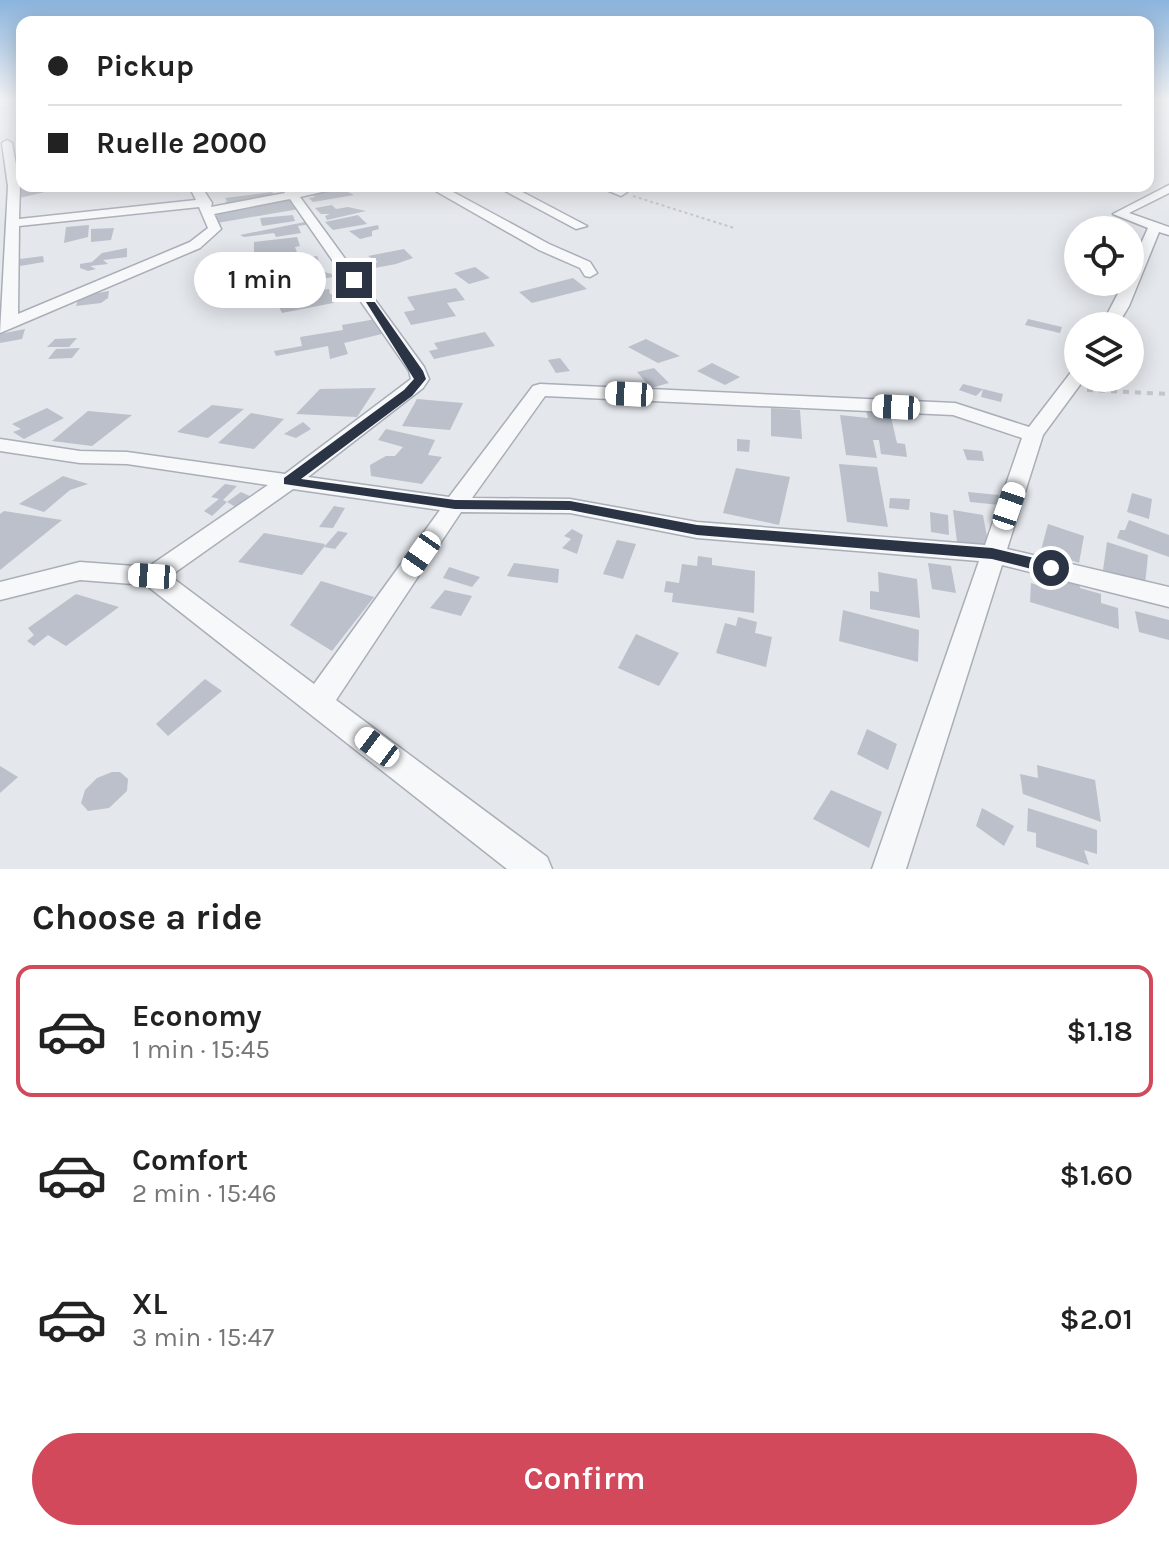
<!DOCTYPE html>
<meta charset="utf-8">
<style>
:root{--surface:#fff;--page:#f6f6f6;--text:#222;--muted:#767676;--line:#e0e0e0;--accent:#d1495b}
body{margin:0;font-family:Karla,sans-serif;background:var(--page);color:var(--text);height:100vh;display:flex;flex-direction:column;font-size:30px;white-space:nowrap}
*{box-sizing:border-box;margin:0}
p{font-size:26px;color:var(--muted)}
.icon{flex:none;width:44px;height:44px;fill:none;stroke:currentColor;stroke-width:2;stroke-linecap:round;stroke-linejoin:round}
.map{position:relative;height:869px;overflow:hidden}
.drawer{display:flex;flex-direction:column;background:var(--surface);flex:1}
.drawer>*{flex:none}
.banner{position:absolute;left:16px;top:16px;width:1138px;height:176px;border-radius:16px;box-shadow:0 4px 20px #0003;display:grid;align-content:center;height:176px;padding:0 32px;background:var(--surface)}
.tools{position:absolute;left:1064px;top:216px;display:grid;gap:16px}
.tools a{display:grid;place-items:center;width:80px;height:80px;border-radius:50%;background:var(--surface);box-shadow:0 4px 20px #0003;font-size:40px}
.end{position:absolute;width:36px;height:36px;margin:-18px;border:10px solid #2b3445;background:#fff;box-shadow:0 0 0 4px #fff}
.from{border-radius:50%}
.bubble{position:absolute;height:56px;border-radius:28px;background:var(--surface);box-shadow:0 4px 20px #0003;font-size:26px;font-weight:600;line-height:56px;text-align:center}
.car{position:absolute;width:24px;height:48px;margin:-24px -12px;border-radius:10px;box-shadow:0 0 6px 2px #0007;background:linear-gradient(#fff 24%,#345 0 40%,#fff 0 76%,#345 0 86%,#fff 0)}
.banner b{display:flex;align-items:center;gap:28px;height:76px;font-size:30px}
.banner b+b{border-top:2px solid var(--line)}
.banner i{width:20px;height:20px;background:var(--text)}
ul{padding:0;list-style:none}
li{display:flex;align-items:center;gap:24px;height:132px;margin:0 16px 12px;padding:0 16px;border:4px solid transparent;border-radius:16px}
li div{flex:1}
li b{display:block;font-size:30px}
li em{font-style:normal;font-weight:600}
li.on{border-color:var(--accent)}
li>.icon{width:72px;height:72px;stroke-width:1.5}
h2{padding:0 32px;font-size:36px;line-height:96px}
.action{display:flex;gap:16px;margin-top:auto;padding:16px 32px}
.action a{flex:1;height:92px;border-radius:48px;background:var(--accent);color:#fff;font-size:32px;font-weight:600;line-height:92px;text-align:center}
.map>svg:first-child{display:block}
.building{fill:#bbc0ca}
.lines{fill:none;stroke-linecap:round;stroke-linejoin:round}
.minor-casing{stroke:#a9aeb7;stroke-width:3}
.path-far1{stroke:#c2c5cb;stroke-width:2;stroke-dasharray:3 3;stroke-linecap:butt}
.path{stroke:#c2c5cb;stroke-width:4;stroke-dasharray:6 6;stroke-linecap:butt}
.minor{fill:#f7f8fa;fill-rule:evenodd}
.route{fill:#2b3445}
</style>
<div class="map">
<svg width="1169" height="869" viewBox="0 0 1169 869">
<rect width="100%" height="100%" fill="#e4e7ec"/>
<g class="building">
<polygon points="22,186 29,187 48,186 45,192 19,198"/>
<polygon points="329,191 346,191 354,195 313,202 309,198 315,197 312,194"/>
<polygon points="272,192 275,196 223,205 227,201 225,198"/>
<polygon points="294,196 299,209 217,223 216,211"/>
<polygon points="332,205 336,209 348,207 366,211 327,220 325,216 330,214 321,214 315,208"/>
<polygon points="293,215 295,221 262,226 260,218"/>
<polygon points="358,215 367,224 333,230 325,222"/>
<polygon points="310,221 311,224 298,226 301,233 276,237 274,233 244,237 240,235"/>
<polygon points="89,225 88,237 64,243 66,227"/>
<polygon points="378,225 379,229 372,231 372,236 360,239 349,231"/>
<polygon points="114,228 111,240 91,242 91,229"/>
<polygon points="297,237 300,246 295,247 298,255 254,261 254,242"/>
<polygon points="127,248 127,257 103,260 108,264 90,266 96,269 88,271 80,268 80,264 92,262 102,253"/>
<polygon points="404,249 413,258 396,264 375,268 371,264 378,262 368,256"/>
<polygon points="43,256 44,262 20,266 20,259"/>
<polygon points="317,256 319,261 276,268 275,262"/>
<polygon points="475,267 490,278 469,284 454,273"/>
<polygon points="324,272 340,276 263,288 261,281"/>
<polygon points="573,278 587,289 532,303 519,292"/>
<polygon points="456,288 465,300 447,303 456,316 411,325 404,312 415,310 407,297"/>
<polygon points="329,289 330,294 341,296 333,303 282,313 277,303 288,299 287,295"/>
<polygon points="109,291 108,298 101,303 76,306 78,300 82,299 81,296"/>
<polygon points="376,319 382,334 344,343 348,354 330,359 328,346 276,356 274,351 302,346 300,337 343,330 342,325"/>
<polygon points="1028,319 1062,327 1060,333 1025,325"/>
<polygon points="25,329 22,339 0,343 0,334"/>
<polygon points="485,332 495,346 434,359 429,351 438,349 434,343"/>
<polygon points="77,338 69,347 47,347 55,339"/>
<polygon points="646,339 680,356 658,363 628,347"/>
<polygon points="80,348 72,358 48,359 56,349"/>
<polygon points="560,358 570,371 556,373 548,360"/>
<polygon points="712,363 740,377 725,385 697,371"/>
<polygon points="654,368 669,383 651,388 637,372"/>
<polygon points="963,384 1003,394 1001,402 981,397 983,389 976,396 959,390"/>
<polygon points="376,388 357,417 296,414 320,389"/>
<polygon points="417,399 463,403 450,430 402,426"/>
<polygon points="212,405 244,409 208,438 177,432"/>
<polygon points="47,408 64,418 24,439 13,432 21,429 12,424"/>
<polygon points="771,408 800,410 802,439 771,436"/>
<polygon points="88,411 132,415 92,446 52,441"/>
<polygon points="866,411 890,413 897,443 905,444 907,457 881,454 879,440 873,440 877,458 846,455 840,415 868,418"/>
<polygon points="251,413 284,419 254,449 218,443"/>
<polygon points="303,422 311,429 296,438 284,434"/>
<polygon points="386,429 435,440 428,455 442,457 422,484 371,476 370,465 386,456 395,456 403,447 378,440"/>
<polygon points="737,439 750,440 749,452 737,451"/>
<polygon points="963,449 982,451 984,461 967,460"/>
<polygon points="839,464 877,467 888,527 847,522"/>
<polygon points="736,468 790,477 779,525 723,513"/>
<polygon points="63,476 88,484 70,490 44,512 19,504"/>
<polygon points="225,484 237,486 223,500 227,502 241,492 256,499 239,509 227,502 212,516 204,511 219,499 211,497"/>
<polygon points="968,492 999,495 1000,505 970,502"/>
<polygon points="1132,493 1152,499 1149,519 1127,512"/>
<polygon points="890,498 910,499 909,510 889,508"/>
<polygon points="334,506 345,508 333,528 319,527"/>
<polygon points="953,510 983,515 989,547 957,542"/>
<polygon points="4,511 62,520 0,570 0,514"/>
<polygon points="930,512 948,515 949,535 931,532"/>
<polygon points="1129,520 1169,535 1169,557 1117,538 1120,530 1125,530"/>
<polygon points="1048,524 1084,536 1079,563 1041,550"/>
<polygon points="572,529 583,535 577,554 562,548 571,539 564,536"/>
<polygon points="338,531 348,533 335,549 324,547 302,575 238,562 264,533 325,544 324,547"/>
<polygon points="617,540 636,544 623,579 603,574"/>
<polygon points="1107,542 1148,555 1145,585 1103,570"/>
<polygon points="698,556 712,558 712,565 755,571 754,613 672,602 673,593 664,592 666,581 679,583 682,564 697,566"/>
<polygon points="514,563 559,569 558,583 507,576"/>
<polygon points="928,563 951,566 956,593 932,589"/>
<polygon points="449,567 480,577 472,587 443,578"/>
<polygon points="878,572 917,579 920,618 870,609 870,591 879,592"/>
<polygon points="1051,573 1080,581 1080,588 1101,594 1101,603 1118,608 1119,629 1030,602 1031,583 1040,586 1041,577 1050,580"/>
<polygon points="321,581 374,597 332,651 290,625"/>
<polygon points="445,590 472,596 461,616 430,608"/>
<polygon points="76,594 119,607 66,646 48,635 34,646 27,641 34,635 28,628"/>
<polygon points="843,610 919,630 918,662 839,641"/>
<polygon points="1135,611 1169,620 1169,640 1139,632"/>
<polygon points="738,617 757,622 755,633 772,637 766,667 716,653 725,623 736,626"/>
<polygon points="636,634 679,653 659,686 618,668"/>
<polygon points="205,679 222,691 168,736 156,724"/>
<polygon points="867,729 897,744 888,770 857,754"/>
<polygon points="1037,765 1095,780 1101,822 1023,794 1020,774 1038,778"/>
<polygon points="0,766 18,777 0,793"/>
<polygon points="112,772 120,772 128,779 127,791 109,808 88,811 81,803 85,790 97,778"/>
<polygon points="831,790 882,812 869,848 813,819"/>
<polygon points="982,808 1014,826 1004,846 976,826"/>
<polygon points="1028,808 1097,830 1097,854 1084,850 1089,865 1036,847 1036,833 1027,831"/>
</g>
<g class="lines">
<g class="minor-casing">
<g id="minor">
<path d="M7,140L12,143L20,186L19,219L196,200L189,186H201L212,203L211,207L285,193L280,186H292L296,191L323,186H348L300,197L424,367L429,379L423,388L308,477L449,497L533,386L540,384L955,403L1029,427L1072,371L1078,370V378H1085L1043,435L1007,549L1169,587V607L1002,565L906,869H872L979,561L697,538L570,513L461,512L336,700L547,857L552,869H507L146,585L80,580L0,600V582L80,562L148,567L268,485L127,464L80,463L0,451V439L80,451L127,452L285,474L411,379L409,371L290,199L214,214L221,229L200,248L0,333L8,186L2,143ZM199,207L208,228L190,242L18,314L19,226ZM545,396L953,415L1022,438L985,545L697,522L570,499L472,498ZM293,489L440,510L314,684L170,576Z"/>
<polygon points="1169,185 1169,193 1129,213 1169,227 1169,235 1159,232 1129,306 1117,326 1101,326 1124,282 1130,282 1130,268 1148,228 1113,214"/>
<polygon points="427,186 442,186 549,244 590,262 597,273 590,277 585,276 580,268 539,250"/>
<polygon points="496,186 511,186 587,226 576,229"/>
<polygon points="597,186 614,186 627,192 621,196"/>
</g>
</g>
<g class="path-far1">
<polyline points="0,109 22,106"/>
<polyline points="633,196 734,228"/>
</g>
<polyline class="path" points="1087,390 1169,394"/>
<use href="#minor" class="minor"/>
</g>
<linearGradient id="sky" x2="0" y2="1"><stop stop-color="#8bb4dd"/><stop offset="0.45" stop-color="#f3f4f6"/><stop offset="1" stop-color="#f3f4f6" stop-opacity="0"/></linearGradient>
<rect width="1169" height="222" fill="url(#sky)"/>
<polygon class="route" points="351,278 358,278 423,371 426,379 412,396 301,479 455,500 570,501 697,525 992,548 1051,562 1059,568 1051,574 992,559 697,535 570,510 455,509 284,484 284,478 404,390 414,379"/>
</svg>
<div class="tools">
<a><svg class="icon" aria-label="locate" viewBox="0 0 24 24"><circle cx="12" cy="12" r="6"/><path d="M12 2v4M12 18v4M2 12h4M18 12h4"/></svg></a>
<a><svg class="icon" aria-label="layers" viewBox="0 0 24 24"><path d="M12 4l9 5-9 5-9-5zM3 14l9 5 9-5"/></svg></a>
</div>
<i class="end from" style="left:1051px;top:568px"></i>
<i class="end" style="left:354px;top:280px"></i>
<div class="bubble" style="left:194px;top:252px;width:132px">1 min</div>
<i class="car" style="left:629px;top:394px;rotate:273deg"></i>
<i class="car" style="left:896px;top:407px;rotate:273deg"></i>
<i class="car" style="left:1009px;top:506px;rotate:19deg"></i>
<i class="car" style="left:421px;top:554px;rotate:215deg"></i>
<i class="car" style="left:152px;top:576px;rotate:274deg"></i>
<i class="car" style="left:377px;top:747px;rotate:307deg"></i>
<div class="banner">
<b><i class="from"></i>Pickup</b>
<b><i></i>Ruelle 2000</b>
</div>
</div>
<section class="drawer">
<h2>Choose a ride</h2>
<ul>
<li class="on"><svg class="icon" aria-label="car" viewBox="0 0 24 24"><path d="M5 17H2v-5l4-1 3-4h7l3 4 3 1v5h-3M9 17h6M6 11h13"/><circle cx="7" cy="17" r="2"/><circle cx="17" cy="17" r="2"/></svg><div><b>Economy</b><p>1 min · 15:45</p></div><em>$1.18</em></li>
<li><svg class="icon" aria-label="car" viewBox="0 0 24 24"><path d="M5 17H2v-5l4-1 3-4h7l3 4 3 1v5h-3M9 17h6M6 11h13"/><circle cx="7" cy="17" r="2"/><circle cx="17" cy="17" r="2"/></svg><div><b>Comfort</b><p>2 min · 15:46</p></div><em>$1.60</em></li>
<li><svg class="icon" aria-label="car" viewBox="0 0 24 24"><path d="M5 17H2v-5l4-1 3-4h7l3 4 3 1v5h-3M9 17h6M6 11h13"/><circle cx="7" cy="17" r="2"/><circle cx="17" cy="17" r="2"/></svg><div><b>XL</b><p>3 min · 15:47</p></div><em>$2.01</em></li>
</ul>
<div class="action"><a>Confirm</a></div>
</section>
